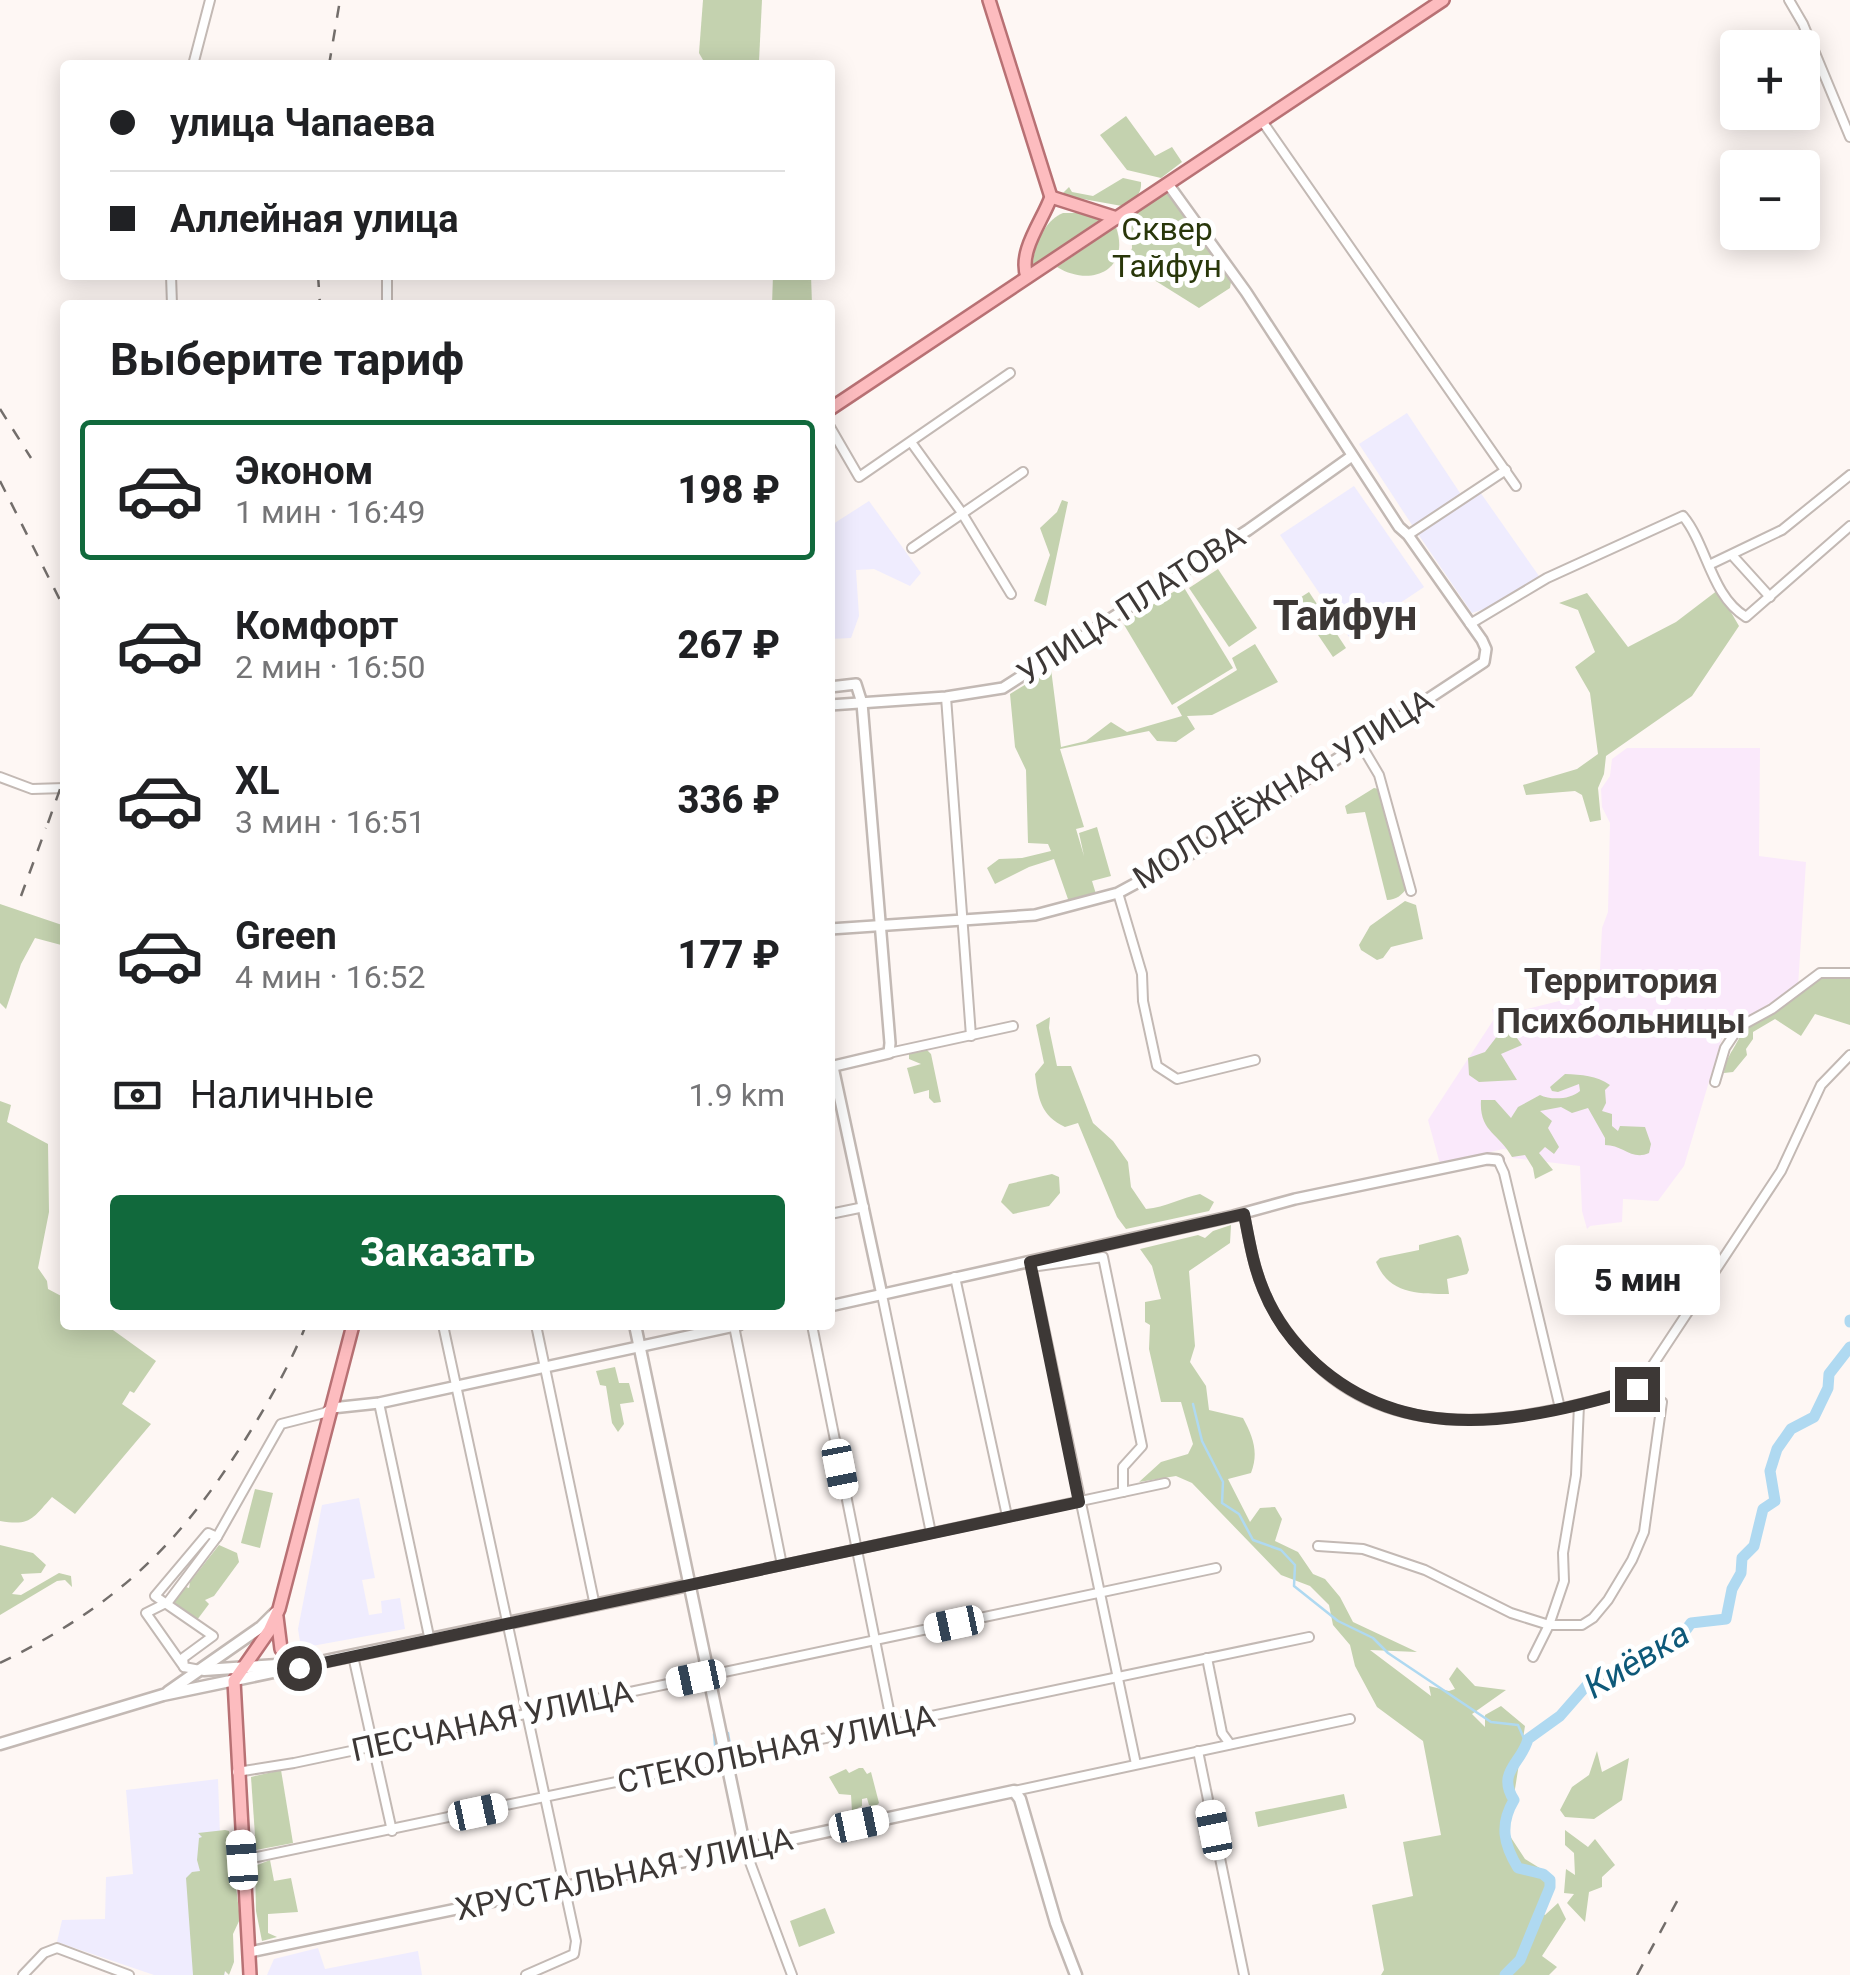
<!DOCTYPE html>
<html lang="ru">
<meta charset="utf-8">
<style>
:root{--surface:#fff;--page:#f6f6f6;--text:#202124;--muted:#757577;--line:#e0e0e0;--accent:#11693c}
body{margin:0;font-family:Roboto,sans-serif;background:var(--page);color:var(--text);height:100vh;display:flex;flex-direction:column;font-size:38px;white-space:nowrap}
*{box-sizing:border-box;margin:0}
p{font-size:32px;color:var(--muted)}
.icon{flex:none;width:55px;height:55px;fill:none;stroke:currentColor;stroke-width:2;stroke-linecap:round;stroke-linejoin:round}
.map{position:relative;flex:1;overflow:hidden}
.panel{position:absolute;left:60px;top:300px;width:775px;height:1030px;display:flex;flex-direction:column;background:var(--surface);border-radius:10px;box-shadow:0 5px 25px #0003}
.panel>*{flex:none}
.guide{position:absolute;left:60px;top:60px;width:775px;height:220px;border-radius:10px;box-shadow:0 5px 25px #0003;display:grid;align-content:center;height:220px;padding:0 50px;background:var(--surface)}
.tools{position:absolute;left:1720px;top:30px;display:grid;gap:20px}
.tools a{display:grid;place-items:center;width:100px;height:100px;border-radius:10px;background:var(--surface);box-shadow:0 5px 25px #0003;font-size:50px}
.end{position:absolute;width:45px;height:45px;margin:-22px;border:12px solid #3d3836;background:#fff;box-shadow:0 0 0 5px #fff}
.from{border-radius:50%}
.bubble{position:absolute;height:70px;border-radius:10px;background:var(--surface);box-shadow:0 5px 25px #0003;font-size:32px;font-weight:800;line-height:70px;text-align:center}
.car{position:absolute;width:30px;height:60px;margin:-30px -15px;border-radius:12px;box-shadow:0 0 8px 2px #0007;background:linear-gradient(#fff 24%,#345 0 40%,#fff 0 76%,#345 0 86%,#fff 0)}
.guide b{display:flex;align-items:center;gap:35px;height:95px;font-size:38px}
.guide b+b{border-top:2px solid var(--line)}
.guide i{width:25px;height:25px;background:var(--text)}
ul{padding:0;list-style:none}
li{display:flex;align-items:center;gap:30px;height:140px;margin:0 20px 15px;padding:0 30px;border:5px solid transparent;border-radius:10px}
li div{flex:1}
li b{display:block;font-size:38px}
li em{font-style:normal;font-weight:800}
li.selected{border-color:var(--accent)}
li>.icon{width:90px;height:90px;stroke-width:1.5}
h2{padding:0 50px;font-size:45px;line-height:120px}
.pay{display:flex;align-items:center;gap:25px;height:110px;padding:0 50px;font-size:38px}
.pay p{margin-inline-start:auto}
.button{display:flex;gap:20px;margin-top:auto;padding:20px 50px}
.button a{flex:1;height:115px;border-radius:10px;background:var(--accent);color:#fff;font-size:40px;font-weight:800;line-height:115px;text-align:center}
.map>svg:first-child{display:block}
.education{fill:#efecfe}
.medical{fill:#fae9fb}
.green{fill:#c4d2af}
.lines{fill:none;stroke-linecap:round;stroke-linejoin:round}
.stream{stroke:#afd9f1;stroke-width:2.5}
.river{stroke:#afd9f1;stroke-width:11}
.minor-casing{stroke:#c3b9b4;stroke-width:12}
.tertiary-casing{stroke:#c3b9b4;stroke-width:14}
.secondary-casing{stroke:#c3b9b4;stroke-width:15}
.primary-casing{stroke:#b87174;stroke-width:16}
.minor{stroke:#fff;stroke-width:8}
.tertiary{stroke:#fff;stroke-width:9}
.secondary{stroke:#fff;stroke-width:10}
.primary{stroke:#fdbcbf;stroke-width:11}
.rail{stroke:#736e6b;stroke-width:2.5;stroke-dasharray:12 12;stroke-linecap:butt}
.route{stroke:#3d3836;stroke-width:12}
.labels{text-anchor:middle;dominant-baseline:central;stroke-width:10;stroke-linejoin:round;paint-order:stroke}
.park-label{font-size:32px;fill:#29370a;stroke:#fff}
.street-label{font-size:32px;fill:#3d3836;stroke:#fff}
.neighbourhood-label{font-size:35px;font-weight:bold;fill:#3d3836;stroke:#fff}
.water-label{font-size:35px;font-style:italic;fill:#0e5979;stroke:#fff}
.district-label{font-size:42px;font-weight:bold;fill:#3d3836;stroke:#fff}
</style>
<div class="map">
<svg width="1850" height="1975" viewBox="0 0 1850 1975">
<rect width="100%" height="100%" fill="#fef7f4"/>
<g class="education">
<polygon points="1407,413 1462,496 1414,528 1359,444"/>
<polygon points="1354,486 1424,587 1349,637 1280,535"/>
<polygon points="1480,492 1539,576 1490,607 1472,613 1418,534"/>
<polygon points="869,501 921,573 910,586 874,569 856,570 859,616 851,638 830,639 830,526"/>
<polygon points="359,1498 375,1578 362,1580 369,1615 382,1613 381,1601 400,1598 405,1629 301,1648 298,1629 322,1505"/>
<polygon points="218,1779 225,1975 154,1975 57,1942 62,1920 105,1919 106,1877 133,1874 126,1790"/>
<polygon points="318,1948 325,1969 418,1951 422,1975 267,1975 274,1959"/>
</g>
<polygon class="medical" points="1627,748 1760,748 1759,856 1806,862 1798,986 1724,1031 1684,1166 1658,1201 1623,1199 1622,1222 1590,1226 1587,1229 1582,1211 1580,1166 1513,1158 1509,1150 1503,1149 1440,1164 1428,1120 1494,1019 1492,1009 1500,1008 1503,1015 1599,991 1602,928 1608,912 1610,823 1602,807 1601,789 1610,776 1612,759"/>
<g class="green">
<polygon points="703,0 762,0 759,61 703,60 699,53"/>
<polygon points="1126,116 1155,156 1172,147 1182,162 1161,178 1127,170 1100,135"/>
<path d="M1123,178L1141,182C1142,196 1133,199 1122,206L1061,195L1069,187L1072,192L1093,196Z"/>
<polygon points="1165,192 1174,196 1231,282 1230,288 1199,308 1127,263 1132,248 1131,215"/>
<path d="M1063,213H1084L1099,220L1037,265L1033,264C1033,246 1046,219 1063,213Z"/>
<path d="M1116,227C1131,270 1091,288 1057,267Z"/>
<polygon points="773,275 811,275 812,305 772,305"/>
<polygon points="1062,500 1068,502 1046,606 1034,601 1050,555 1040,528 1057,512"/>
<polygon points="1218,569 1257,628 1229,647 1189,588"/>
<polygon points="1183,586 1233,668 1172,705 1123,623"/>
<polygon points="1718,590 1739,626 1692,696 1606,756 1604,774 1598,788 1601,820 1590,822 1582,795 1575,791 1526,795 1523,785 1577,769 1598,754 1590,693 1575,667 1595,652 1578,610 1559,603 1587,593 1628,647 1676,622"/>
<polygon points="1309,592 1346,648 1333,657 1295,601"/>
<polygon points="1255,644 1278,682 1212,715 1187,716 1195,729 1176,742 1157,741 1149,731 1060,749 1084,827 1076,829 1084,856 1079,833 1097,827 1111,876 1092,881 1096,894 1069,902 1054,859 1029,867 995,884 987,868 999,859 1022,858 1051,851 1048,844 1028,843 1026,770 1015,747 1010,694 1051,669 1061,747 1086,741 1111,722 1127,732 1182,716 1177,707 1237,670 1232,658"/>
<path d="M1374,788L1379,789L1407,888C1402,895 1396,900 1387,900L1365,812L1347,814L1345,806Z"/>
<polygon points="1405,901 1416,905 1423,939 1391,947 1383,958 1377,960 1361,950 1359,945 1370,926"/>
<polygon points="0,904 65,926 65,946 35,938 21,964 6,1009 0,1003"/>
<path d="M1850,978V1025L1815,1014L1801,1036L1775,1019L1753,1032V1039L1746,1049L1747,1055L1733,1072L1724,1073C1726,1054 1738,1046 1743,1028L1810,984L1821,979Z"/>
<path d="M1050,1017L1049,1028L1057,1066H1071L1093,1123L1113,1141L1128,1162L1131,1187L1146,1209C1166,1207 1181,1198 1200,1194L1214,1202L1209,1211L1126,1229L1117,1217L1078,1123L1065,1127C1041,1116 1038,1098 1035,1074L1044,1063L1036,1025Z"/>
<polygon points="1506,1023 1522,1045 1501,1054 1517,1080 1479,1082 1469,1075 1468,1058 1485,1052 1498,1035 1494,1025"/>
<polygon points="926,1049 931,1054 941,1102 934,1103 929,1098 929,1086 929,1090 914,1094 907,1068 921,1064 909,1059 909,1054"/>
<path d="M1565,1074C1582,1075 1596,1075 1610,1085L1605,1090L1606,1103L1602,1111L1612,1114V1126L1618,1131L1620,1126L1645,1127L1651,1144L1649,1153C1632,1161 1623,1145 1605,1145V1138L1588,1108L1572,1113L1561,1107L1540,1111L1552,1121L1548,1128L1559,1147L1554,1154L1545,1147L1539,1153L1553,1170L1535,1179L1533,1168L1525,1155L1512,1157C1499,1133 1479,1132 1481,1100H1495L1511,1118L1518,1107L1540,1095C1550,1100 1570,1100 1580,1091L1579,1084L1558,1092L1552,1091L1550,1087Z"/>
<path d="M0,1101L11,1105L7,1122L48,1144L49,1212L38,1268L47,1281L48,1289L65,1298V1325H106L156,1361L134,1393L130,1391L122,1404L151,1424L75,1514L52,1497C32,1519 31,1526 0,1521Z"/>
<polygon points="1052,1174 1059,1177 1060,1193 1049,1206 1013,1214 1001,1202 1009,1184"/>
<path d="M1231,1225L1230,1243L1189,1271L1195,1346L1190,1362L1206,1386L1209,1410L1243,1418C1253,1437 1259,1452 1251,1473L1228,1479L1250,1522L1260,1508L1275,1507L1282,1519L1275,1541L1298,1552L1313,1574L1325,1579L1340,1597L1353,1622L1417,1652L1370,1650L1431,1696L1429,1686L1449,1691L1455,1689L1449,1679L1457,1667L1475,1686L1506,1690L1472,1714L1485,1727V1715L1501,1706L1525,1726L1508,1833L1525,1859L1551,1875L1540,1912L1545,1915L1558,1903L1566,1919L1542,1956L1557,1967L1549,1975H1381L1384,1970L1372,1905L1413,1896L1403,1842L1441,1835L1423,1741L1377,1707L1355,1666L1350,1645L1333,1625L1329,1605L1310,1586L1281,1575L1192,1483L1176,1476L1139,1482L1161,1462L1188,1454L1193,1444L1181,1402H1161L1149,1349L1150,1325L1145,1322V1302L1161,1299L1152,1266L1140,1249L1198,1235L1205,1238L1213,1231Z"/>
<path d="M1458,1235L1461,1238L1469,1270L1467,1274L1447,1279L1449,1294C1418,1294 1389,1294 1376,1262L1380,1258L1419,1250V1245Z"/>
<polygon points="615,1367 619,1383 629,1383 634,1402 620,1404 624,1424 618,1432 612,1423 606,1386 600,1385 596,1371"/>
<polygon points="255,1489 273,1493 260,1548 241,1543"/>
<polygon points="0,1545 33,1553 46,1565 41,1573 21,1574 24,1580 12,1594 21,1595 59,1573 71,1576 72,1587 65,1580 57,1581 0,1615"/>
<polygon points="219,1545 237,1553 239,1562 214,1596 205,1600 209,1604 197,1620 173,1603 186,1587 189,1588 190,1582"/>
<polygon points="1597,1751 1602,1772 1629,1758 1622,1800 1594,1819 1565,1817 1560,1810 1572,1787 1589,1775"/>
<polygon points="859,1768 863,1768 867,1774 871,1772 879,1803 875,1807 869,1805 867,1798 862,1799 862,1806 852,1811 851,1795 839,1794 829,1777 846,1769 849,1773"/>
<polygon points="281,1770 293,1843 256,1850 251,1777"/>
<polygon points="1344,1794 1347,1808 1258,1827 1255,1812"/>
<polygon points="225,1830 229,1831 230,1838 240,1919 233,1934 234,1962 229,1975 225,1971 224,1975 193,1975 186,1878 192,1872 200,1871 197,1860 199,1838 202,1837 198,1833"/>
<polygon points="1565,1830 1588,1847 1595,1839 1615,1865 1602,1877 1602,1887 1589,1892 1585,1922 1567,1903 1574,1894 1564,1893 1566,1869 1575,1875 1574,1853 1565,1845"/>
<polygon points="270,1860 274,1881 291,1878 298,1912 268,1914 268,1933 277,1937 262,1941 256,1911 255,1866"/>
<polygon points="825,1908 835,1933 799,1947 790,1921"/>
</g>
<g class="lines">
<g class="stream">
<polyline points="1193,1404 1202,1441 1223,1482 1222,1503 1239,1514 1253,1540 1281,1550 1295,1565 1294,1586 1338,1621 1373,1638 1388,1653 1491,1722 1518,1725 1526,1743"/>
<polyline points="728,1733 731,1751"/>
<polyline points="714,1734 716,1756"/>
<polyline points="698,1760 713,1757"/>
</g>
<g class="river">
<polyline points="1850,1320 1850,1322"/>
<path d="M1505,1975L1520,1960L1550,1887V1880L1543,1874L1518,1868C1504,1845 1499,1825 1514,1800C1496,1772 1522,1763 1528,1739L1560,1716L1588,1684L1686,1630L1691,1623L1726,1619L1732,1589L1741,1573L1742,1558L1754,1546L1763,1509L1775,1501L1770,1471L1777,1449L1791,1429L1814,1417L1828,1388L1829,1374L1850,1347"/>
</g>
<g class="minor-casing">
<g id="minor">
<polyline points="1789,0 1803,24 1850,137"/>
<polyline points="193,65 210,0"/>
<polyline points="1262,121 1516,486"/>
<polyline points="171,275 172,305"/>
<polyline points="387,305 387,275"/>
<polyline points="830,427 859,477 1010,373"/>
<polyline points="911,442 960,510 1011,594"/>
<polyline points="1408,535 1506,470"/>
<polyline points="912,548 1023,472"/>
<polyline points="1732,555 1770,597"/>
<polyline points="1709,565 1782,530 1850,475"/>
<path d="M1470,624L1547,578L1683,516C1707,545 1711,596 1746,617L1850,526"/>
<polyline points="946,697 971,1036"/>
<polyline points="1360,743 1379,775 1411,891"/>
<polyline points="0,777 32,789 65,788"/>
<polyline points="1118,893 1142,974 1143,1001 1157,1066 1177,1079 1255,1060"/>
<polyline points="889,1053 1013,1026"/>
<polyline points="1715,1082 1725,1048 1739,1027 1772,1009 1820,973 1850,973"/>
<polyline points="1498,1160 1504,1173 1560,1408"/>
<polyline points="830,1214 864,1207"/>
<path d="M1244,1214C1249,1239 1253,1265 1263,1289C1275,1320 1296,1346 1321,1369C1410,1448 1534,1418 1637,1389"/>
<polyline points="1030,1261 1136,1764"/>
<polyline points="1031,1267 1103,1257 1142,1446 1123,1467 1123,1492"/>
<polyline points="955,1277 1007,1516"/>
<polyline points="882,1295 931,1533"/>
<polyline points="443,1325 576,1941 574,1954 526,1975"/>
<polyline points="536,1325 595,1606"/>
<polyline points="812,1325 892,1725"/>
<polyline points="734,1326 782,1565"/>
<polyline points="1637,1389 1781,1171 1821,1085 1850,1055"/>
<polyline points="379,1403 430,1641"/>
<polyline points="1318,1546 1363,1549 1425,1570 1511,1613 1549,1625 1582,1625 1593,1618 1608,1600 1632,1560 1644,1532 1662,1402 1637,1389"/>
<polyline points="689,1585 1165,1483"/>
<polyline points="353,1656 392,1831"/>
<polyline points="1533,1657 1549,1625 1564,1581 1563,1553 1576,1475 1579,1405"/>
<polyline points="1207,1658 1222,1733 1230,1744"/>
<polyline points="184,1667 146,1613 168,1602 217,1537 281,1424 324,1413 332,1408"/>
<polyline points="200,1670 184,1667 183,1658 213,1636 155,1596 208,1533 217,1537"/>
<polyline points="1198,1751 1244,1975"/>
<polyline points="237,1772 294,1763 1216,1568"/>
<polyline points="1014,1791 1350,1719"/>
<polyline points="745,1849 792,1975"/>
<polyline points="243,1860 1309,1637"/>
<polyline points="23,1975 44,1953 57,1948 129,1975"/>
</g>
</g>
<g class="tertiary-casing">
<g id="tertiary">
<polyline points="830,687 856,684 862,703 890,1043 889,1053 830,1067"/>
<polyline points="830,705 946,697 1003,688 1248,530 1352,456"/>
<polyline points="830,929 1035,915 1118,893 1205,846 1484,662 1486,649 1482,640 1408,535 1399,527 1246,292 1168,184"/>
<polyline points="833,1067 882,1295"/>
<polyline points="830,1306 1233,1216 1295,1199 1487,1159 1498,1160"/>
<polyline points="332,1408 379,1403 739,1325"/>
<polyline points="250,1952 745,1849"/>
</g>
</g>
<g class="secondary-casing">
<g id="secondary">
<polyline points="635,1325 745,1849 1014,1791 1020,1799 1056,1923 1076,1975"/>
<polyline points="204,1670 292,1664"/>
<polyline points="168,1692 261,1627 275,1613"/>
<polyline points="0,1744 163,1695 689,1585"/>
</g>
</g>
<g class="primary-casing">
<g id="primary">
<polyline points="989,0 1051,197"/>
<polyline points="1051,197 1117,218"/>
<path d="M1027,277C1018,251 1042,222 1051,197"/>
<polyline points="830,409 1443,0"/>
<polyline points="277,1617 281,1649 298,1664"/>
<polyline points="250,1975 234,1681 269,1631 279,1609 353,1325"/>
</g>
</g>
<use href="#minor" class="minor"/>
<use href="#tertiary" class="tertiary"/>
<use href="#secondary" class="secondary"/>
<use href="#primary" class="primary"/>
<g class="rail">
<polyline points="329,65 340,0"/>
<polyline points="318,275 320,305"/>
<polyline points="0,409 31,458"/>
<polyline points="0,481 65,610"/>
<polyline points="48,823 65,775"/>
<polyline points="21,896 46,828"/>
<path d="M0,1663C115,1606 177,1548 245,1440C268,1403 290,1365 306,1325"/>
<polyline points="1637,1975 1681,1894"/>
</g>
</g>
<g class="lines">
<path class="route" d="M299,1668L1079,1502L1030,1262L1244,1214C1249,1239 1253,1265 1263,1289C1274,1317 1293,1343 1316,1364C1409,1448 1527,1421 1637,1389"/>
</g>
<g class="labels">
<g class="park-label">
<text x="1167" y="229">Сквер<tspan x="1167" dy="37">Тайфун</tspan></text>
</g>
<g class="street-label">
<text transform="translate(1131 605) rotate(-33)">УЛИЦА ПЛАТОВА</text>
<text transform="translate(1283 789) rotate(-32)">МОЛОДЁЖНАЯ УЛИЦА</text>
<text transform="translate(492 1721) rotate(-12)">ПЕСЧАНАЯ УЛИЦА</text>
<text transform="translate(776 1749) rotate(-12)">СТЕКОЛЬНАЯ УЛИЦА</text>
<text transform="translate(624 1874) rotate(-12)">ХРУСТАЛЬНАЯ УЛИЦА</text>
</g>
<g class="neighbourhood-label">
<text x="1621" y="981">Территория<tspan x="1621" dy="40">Психбольницы</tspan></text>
</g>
<g class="water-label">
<text transform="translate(1637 1660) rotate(-31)">Киёвка</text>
</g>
<g class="district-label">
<text x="1345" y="615">Тайфун</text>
</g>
</g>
</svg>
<div class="tools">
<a>+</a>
<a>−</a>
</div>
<i class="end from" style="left:299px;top:1668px"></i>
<i class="end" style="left:1637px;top:1389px"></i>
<div class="bubble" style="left:1555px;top:1245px;width:165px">5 мин</div>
<i class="car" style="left:840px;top:1469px;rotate:169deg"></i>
<i class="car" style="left:954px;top:1624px;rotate:258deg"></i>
<i class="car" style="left:696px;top:1678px;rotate:258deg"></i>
<i class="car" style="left:478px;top:1812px;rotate:78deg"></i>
<i class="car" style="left:859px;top:1824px;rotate:78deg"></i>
<i class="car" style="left:1214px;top:1830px;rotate:349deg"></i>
<i class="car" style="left:242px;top:1860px;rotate:356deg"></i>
<div class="guide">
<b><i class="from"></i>улица Чапаева</b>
<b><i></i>Аллейная улица</b>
</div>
<section class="panel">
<h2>Выберите тариф</h2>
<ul>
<li class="selected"><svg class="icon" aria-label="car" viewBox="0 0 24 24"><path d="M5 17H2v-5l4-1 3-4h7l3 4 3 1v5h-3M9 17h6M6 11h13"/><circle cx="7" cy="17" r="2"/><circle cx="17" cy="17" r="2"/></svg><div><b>Эконом</b><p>1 мин · 16:49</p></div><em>198 ₽</em></li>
<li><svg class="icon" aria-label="car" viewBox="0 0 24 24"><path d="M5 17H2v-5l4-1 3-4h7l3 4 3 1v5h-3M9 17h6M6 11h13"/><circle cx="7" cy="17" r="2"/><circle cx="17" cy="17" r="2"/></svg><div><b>Комфорт</b><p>2 мин · 16:50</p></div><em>267 ₽</em></li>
<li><svg class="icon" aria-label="car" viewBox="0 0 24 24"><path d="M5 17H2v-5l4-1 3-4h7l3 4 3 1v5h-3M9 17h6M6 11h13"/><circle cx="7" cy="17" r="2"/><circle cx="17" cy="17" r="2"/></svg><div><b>XL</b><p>3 мин · 16:51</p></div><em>336 ₽</em></li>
<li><svg class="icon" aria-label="car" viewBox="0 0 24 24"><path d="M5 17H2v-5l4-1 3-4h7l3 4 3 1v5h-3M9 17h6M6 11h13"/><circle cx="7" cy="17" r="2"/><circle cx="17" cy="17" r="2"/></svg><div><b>Green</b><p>4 мин · 16:52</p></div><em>177 ₽</em></li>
</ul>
<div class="pay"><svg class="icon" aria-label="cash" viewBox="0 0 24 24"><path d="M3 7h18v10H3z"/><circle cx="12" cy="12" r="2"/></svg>Наличные<p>1.9 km</p></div>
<div class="button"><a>Заказать</a></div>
</section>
</div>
